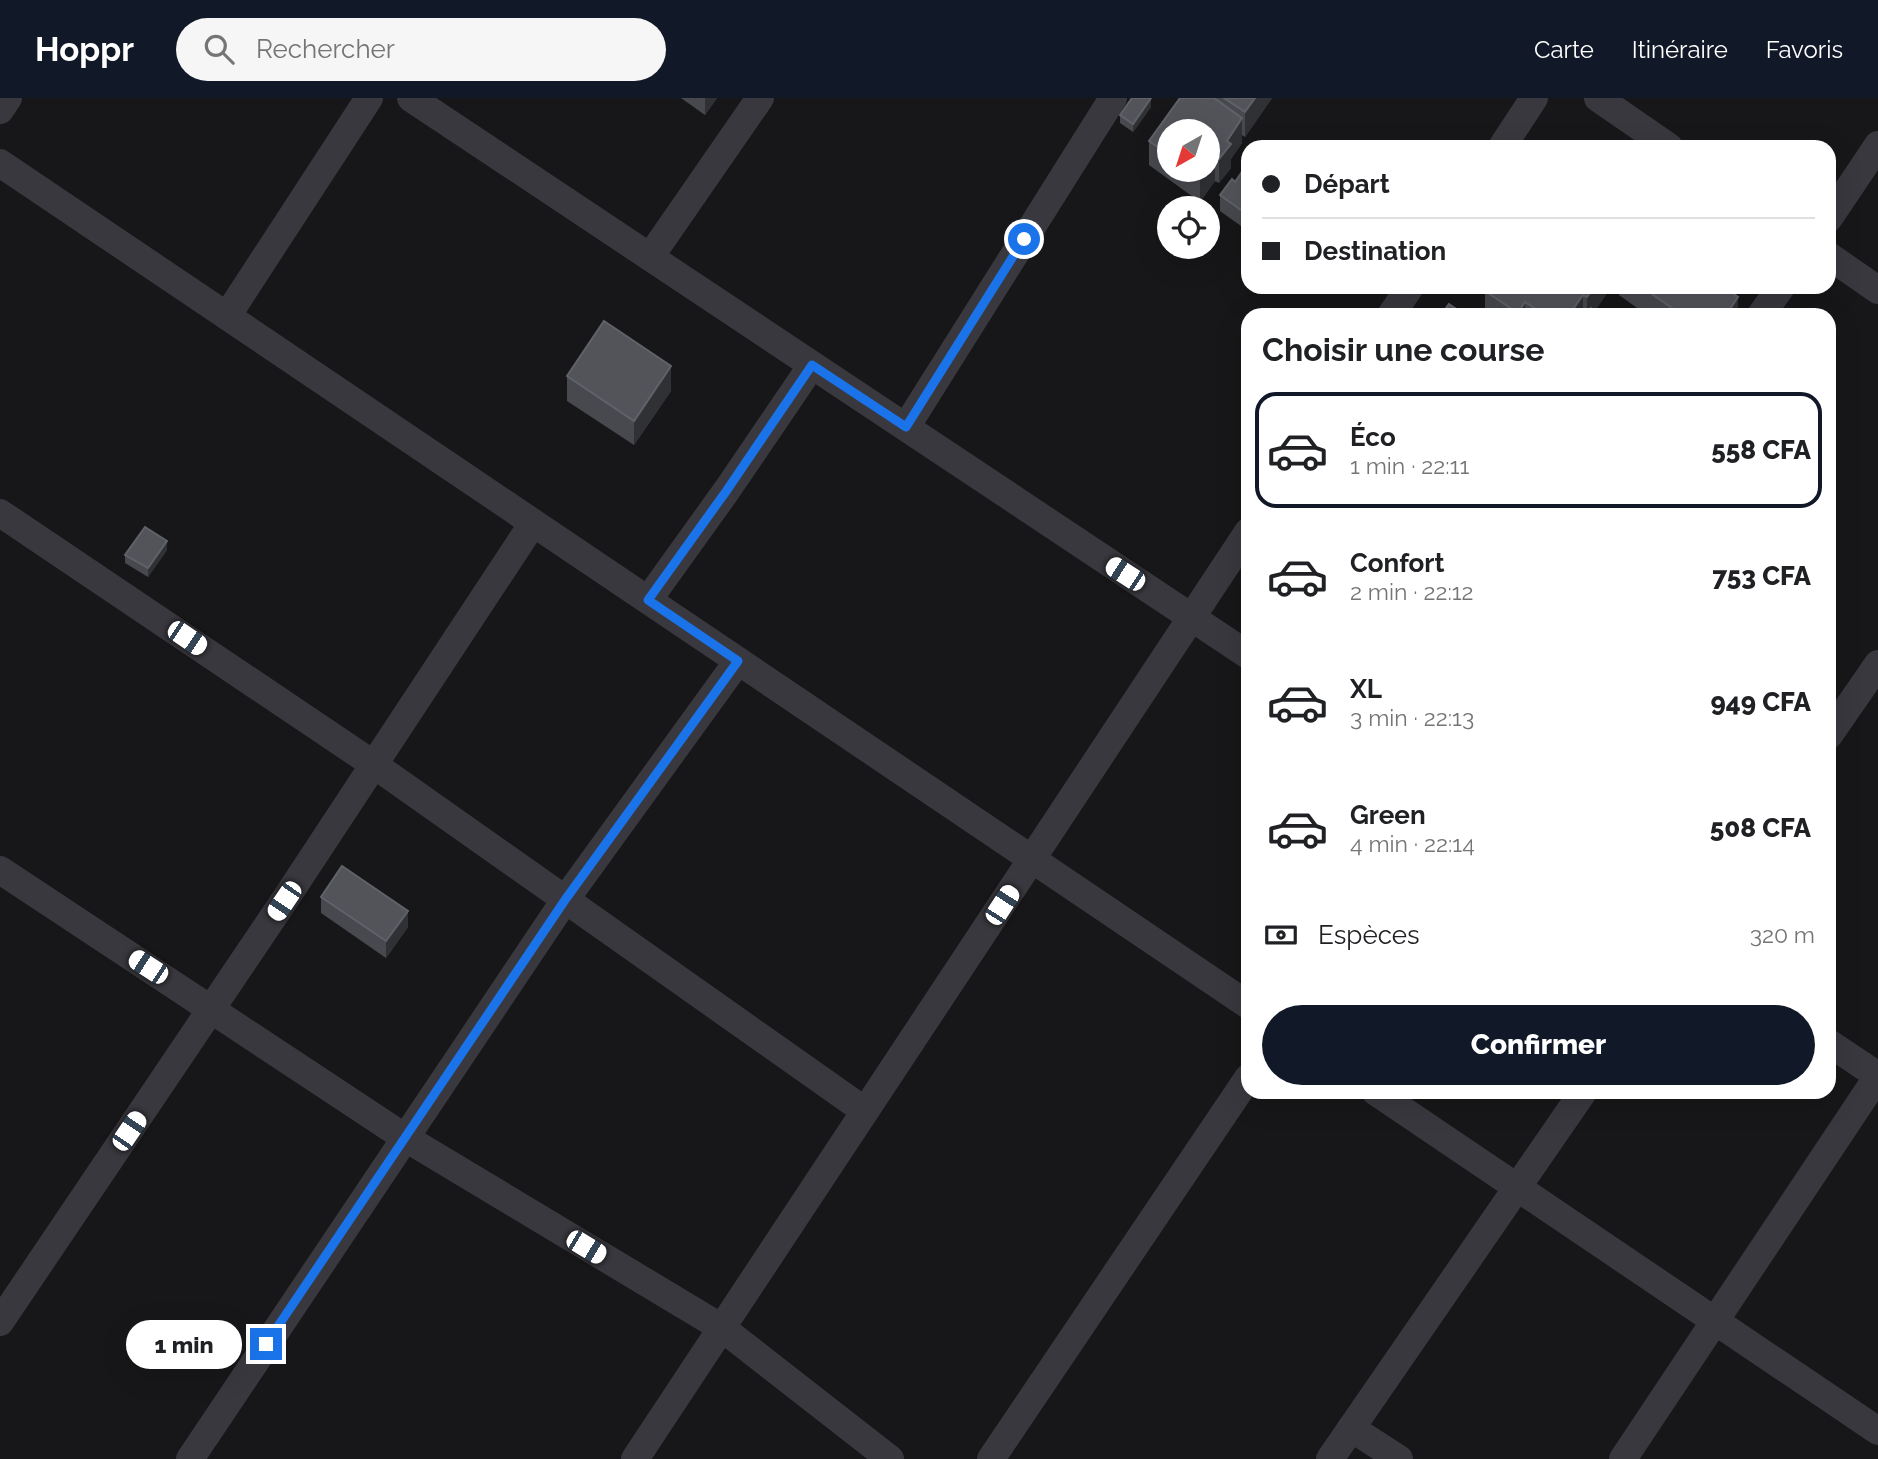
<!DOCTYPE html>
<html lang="fr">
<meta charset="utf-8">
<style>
:root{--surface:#fff;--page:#f6f6f6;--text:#202124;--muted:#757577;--line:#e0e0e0;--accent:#111827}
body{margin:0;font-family:Raleway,sans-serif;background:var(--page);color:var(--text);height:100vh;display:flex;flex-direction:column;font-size:26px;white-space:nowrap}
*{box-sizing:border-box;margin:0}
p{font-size:23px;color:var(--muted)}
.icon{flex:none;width:38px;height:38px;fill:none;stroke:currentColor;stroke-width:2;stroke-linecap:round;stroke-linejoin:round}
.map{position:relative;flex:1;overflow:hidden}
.drawer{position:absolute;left:1241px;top:210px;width:595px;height:791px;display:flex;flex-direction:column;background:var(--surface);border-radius:21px;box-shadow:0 7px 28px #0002}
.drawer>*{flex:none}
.guide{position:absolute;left:1241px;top:42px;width:595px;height:154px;border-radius:21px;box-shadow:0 7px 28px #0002;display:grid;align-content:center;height:154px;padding:0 21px;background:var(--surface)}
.needle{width:46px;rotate:219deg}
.tools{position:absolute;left:1157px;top:21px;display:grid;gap:14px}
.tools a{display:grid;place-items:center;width:63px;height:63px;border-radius:50%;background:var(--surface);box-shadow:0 7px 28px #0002;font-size:35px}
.end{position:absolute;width:32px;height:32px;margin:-16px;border:9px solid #1a73e8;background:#fff;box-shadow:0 0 0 4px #fff}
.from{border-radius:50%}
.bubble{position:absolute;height:49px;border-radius:24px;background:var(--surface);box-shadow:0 7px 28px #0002;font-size:23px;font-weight:800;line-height:49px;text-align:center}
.car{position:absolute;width:21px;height:42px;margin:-21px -10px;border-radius:9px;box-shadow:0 0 5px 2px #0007;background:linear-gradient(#fff 24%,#345 0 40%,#fff 0 76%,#345 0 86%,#fff 0)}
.guide b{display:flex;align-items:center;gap:24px;height:66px;font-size:26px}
.guide b+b{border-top:2px solid var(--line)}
.guide i{width:18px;height:18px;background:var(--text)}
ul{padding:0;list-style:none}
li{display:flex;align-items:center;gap:21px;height:116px;margin:0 14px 10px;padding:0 7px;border:4px solid transparent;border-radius:21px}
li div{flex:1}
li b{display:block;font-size:26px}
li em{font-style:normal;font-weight:800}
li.on{border-color:var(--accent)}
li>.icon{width:63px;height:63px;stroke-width:1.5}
h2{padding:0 21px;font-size:32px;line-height:84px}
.pay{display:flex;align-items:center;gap:18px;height:77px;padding:0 21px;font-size:26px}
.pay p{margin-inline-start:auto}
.cta{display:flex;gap:14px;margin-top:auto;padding:14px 21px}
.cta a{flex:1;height:80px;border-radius:42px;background:var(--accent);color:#fff;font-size:28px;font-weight:800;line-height:80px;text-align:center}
header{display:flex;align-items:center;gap:42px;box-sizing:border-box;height:98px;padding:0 35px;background:var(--accent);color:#fff}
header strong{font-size:33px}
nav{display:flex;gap:38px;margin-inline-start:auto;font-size:24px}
.search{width:490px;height:63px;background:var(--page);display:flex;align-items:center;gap:18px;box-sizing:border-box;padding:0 24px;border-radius:38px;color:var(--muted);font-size:26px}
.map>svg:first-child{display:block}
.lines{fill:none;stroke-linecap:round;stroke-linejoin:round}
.minor{stroke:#38383e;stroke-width:28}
.wall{fill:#48494e;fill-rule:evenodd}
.shaded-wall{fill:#303134}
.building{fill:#53545a;stroke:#606269;stroke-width:2}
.route{stroke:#1a73e8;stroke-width:9}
</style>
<header>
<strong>Hoppr</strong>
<div class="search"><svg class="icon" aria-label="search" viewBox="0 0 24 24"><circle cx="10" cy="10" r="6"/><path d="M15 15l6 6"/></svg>Rechercher</div>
<nav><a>Carte</a><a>Itinéraire</a><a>Favoris</a></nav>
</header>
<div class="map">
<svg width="1878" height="1361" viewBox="0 0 1878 1361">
<rect width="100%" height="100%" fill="#171719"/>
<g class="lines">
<g class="minor">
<polyline points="411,0 1248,557"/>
<polyline points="1598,0 1669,49"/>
<polyline points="0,12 8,0"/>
<polyline points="1502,49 1534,0"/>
<polyline points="0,65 1248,907"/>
<polyline points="1829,120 1878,47"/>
<polyline points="1829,158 1878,192"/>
<polyline points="650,159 760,0"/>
<polyline points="1391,217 1410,189"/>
<polyline points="1761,217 1781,189"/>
<polyline points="227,218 369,0"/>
<polyline points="906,329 1113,0"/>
<polyline points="0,415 373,666 865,1013"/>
<polyline points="648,502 727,392 812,267"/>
<polyline points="1829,637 1878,566"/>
<polyline points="0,772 404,1039 722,1230 890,1361"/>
<polyline points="1829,945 1878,978"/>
<polyline points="1376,994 1878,1333"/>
<polyline points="0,1224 284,803 533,425"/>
<polyline points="1351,1330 1399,1361"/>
<polyline points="190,1361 565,802 738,563"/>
<polyline points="635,1361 1248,434"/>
<polyline points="991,1361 1248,980"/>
<polyline points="1330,1361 1583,994"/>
<polyline points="1623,1361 1878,978"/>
</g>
</g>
<g class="wall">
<polygon points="681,0 717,0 705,17"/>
<path d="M1180,0H1272L1245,39L1242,37V45L1231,61V70L1219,85L1215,83L1200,104L1149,67V43ZM1169,33L1208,72H1169Z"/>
<polygon points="1151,9 1133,34 1120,25 1120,17"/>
<polygon points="1248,65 1248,133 1220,113 1220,97 1235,84"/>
<polygon points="1611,189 1595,213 1601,217 1485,217 1485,193"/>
<polygon points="1619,189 1734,189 1731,194 1738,217 1647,217 1619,197"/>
<polygon points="567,278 671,293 634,347 567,303"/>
<polygon points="167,452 148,479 125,465 125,457"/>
<polygon points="321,799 408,829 386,860 321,815"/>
</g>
<g class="shaded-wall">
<polygon points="705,0 717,0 705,17"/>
<polygon points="1151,0 1151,9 1133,34 1133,26"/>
<polygon points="1255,0 1272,0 1245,39 1245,14"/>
<polygon points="1242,20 1242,45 1231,61 1231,70 1219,85 1219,61 1227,43"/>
<polygon points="1215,58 1215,83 1200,104 1200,79 1206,72 1208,72 1208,69"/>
<polygon points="1594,189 1611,189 1592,217 1587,217 1587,199"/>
<polygon points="1720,189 1734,189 1720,210"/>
<polygon points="1583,197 1583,217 1569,217"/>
<polygon points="1738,199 1738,217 1726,217"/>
<polygon points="1525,204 1525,217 1518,217 1518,215"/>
<polygon points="671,268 671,293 634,347 634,323"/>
<polygon points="167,443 167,452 148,479 148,470"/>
<polygon points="408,813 408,829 386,860 386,843"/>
</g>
<g class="building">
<polygon points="1132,0 1151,0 1133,26 1120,17"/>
<polygon points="1180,0 1214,0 1242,20 1227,43 1231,46 1219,61 1215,58 1208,69 1208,33 1169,33 1169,57 1149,43"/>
<polygon points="1224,0 1255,0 1245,14"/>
<polygon points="1262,45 1268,49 1259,49"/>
<polygon points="1248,65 1248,117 1220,97 1232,81 1235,84"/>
<polygon points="1189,72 1206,72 1200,79"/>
<polygon points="1488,189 1594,189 1587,199 1583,197 1569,217 1545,217 1525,204 1518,215 1485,193"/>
<polygon points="1642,189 1724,189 1738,199 1726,217 1682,217"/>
<polygon points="1449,206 1465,217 1441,217"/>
<polygon points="1591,210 1601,217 1586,217"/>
<polygon points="604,223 671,268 634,323 567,278"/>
<polygon points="145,429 167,443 148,470 125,457"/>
<polygon points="342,768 408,813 386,843 321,799"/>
</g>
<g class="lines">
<polyline class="route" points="266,1246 565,802 738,563 648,502 727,392 812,267 906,329 1024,141"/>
</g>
</svg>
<div class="tools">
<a><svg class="needle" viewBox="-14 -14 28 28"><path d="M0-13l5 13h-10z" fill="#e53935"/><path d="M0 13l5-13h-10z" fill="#757577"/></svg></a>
<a><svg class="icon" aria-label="locate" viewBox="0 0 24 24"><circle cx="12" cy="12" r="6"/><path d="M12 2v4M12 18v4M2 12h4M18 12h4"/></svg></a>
</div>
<i class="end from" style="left:1024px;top:141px"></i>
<i class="end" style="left:266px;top:1246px"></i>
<div class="bubble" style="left:126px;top:1222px;width:116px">1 min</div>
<i class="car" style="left:1125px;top:476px;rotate:303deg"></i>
<i class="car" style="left:187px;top:540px;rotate:124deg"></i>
<i class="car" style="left:284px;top:803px;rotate:214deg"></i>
<i class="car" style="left:1002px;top:807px;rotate:33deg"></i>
<i class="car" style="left:148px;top:869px;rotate:303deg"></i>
<i class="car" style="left:129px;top:1033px;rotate:34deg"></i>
<i class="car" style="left:586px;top:1149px;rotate:121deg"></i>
<div class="guide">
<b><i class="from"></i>Départ</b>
<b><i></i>Destination</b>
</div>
<section class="drawer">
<h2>Choisir une course</h2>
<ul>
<li class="on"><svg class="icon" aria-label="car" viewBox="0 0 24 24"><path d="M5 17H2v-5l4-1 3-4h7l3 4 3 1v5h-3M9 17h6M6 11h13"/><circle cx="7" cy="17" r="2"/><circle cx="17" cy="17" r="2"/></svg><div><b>Éco</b><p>1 min · 22:11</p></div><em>558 CFA</em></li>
<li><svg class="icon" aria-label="car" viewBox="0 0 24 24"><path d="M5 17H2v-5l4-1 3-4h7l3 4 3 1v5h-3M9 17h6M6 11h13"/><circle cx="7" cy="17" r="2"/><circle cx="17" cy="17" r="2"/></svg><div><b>Confort</b><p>2 min · 22:12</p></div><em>753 CFA</em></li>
<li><svg class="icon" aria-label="car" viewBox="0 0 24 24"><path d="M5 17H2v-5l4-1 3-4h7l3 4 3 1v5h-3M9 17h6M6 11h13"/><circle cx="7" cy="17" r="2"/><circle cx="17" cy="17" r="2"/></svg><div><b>XL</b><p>3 min · 22:13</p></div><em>949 CFA</em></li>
<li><svg class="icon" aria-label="car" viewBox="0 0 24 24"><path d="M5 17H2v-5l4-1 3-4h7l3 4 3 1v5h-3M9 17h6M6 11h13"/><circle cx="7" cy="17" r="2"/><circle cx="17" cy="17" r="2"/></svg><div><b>Green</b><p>4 min · 22:14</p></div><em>508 CFA</em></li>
</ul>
<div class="pay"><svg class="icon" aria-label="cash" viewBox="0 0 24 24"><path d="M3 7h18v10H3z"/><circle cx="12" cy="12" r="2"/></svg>Espèces<p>320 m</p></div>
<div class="cta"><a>Confirmer</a></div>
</section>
</div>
